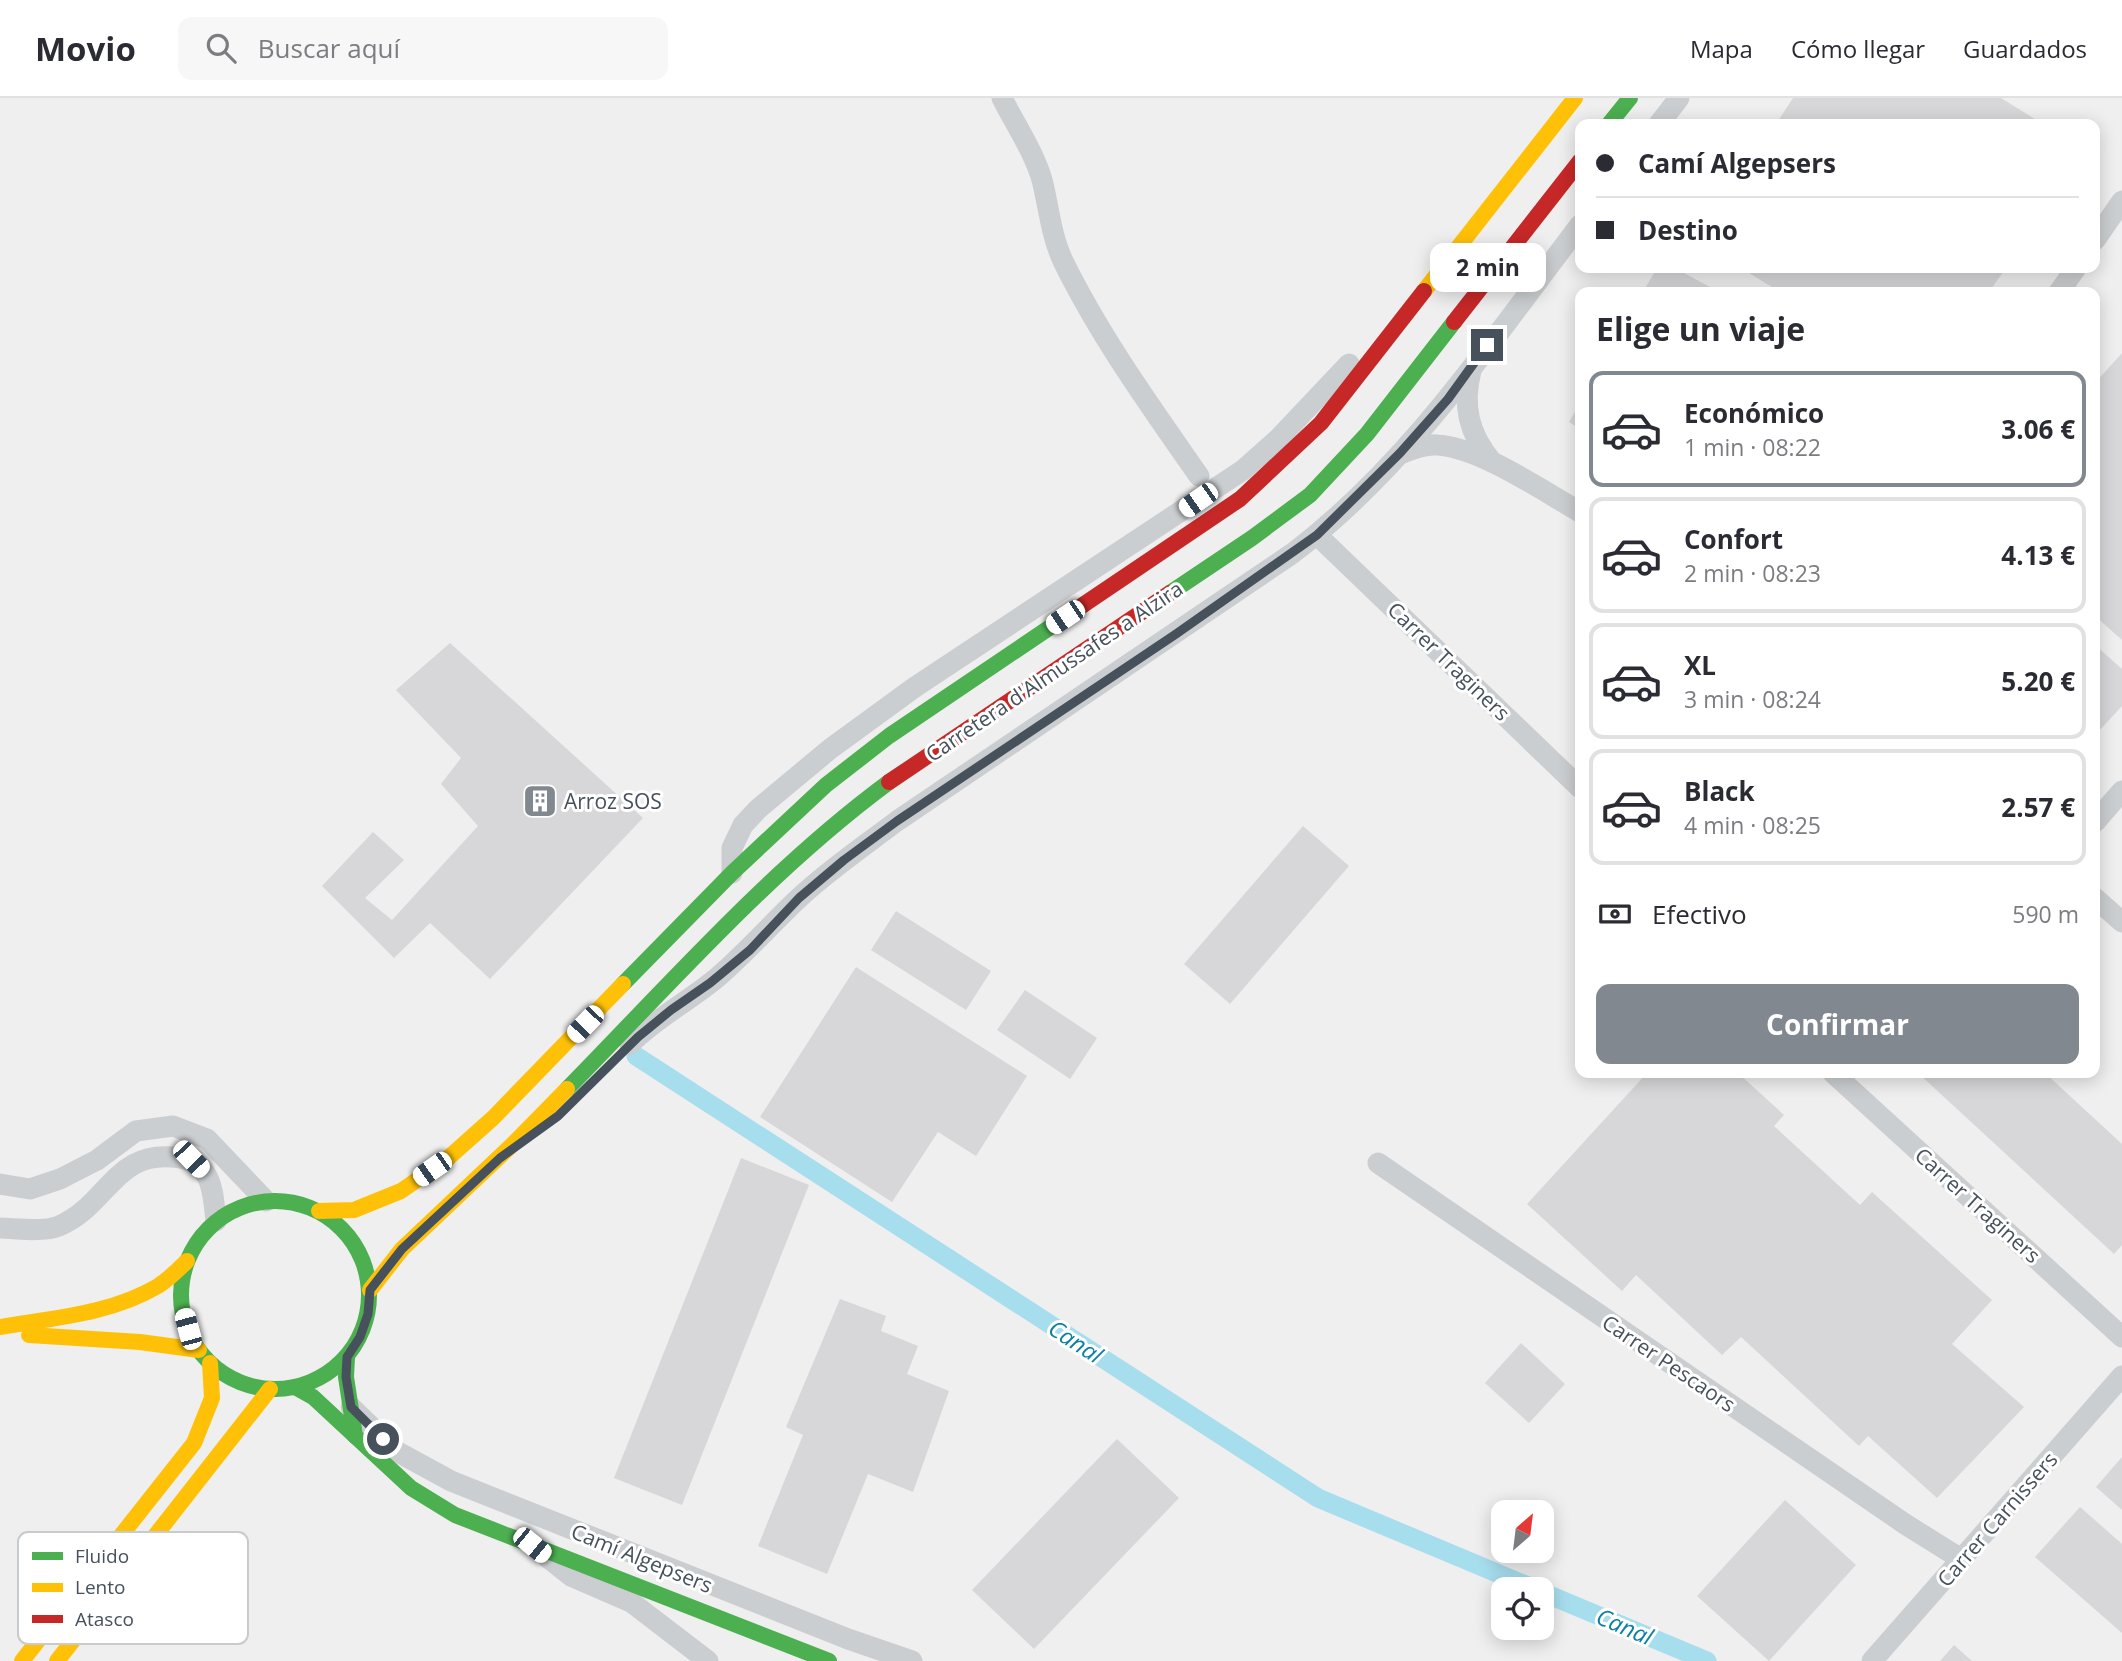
<!DOCTYPE html>
<html lang="es">
<meta charset="utf-8">
<style>
:root{--surface:#fff;--page:#f7f7f7;--text:#2b2b33;--muted:#7c7c81;--line:#e1e1e2;--accent:#82888f}
body{margin:0;font-family:"Open Sans",sans-serif;background:var(--page);color:var(--text);height:100vh;display:flex;flex-direction:column;font-size:26px;white-space:nowrap}
*{box-sizing:border-box;margin:0}
p{font-size:23px;color:var(--muted)}
.icon{flex:none;width:38px;height:38px;fill:none;stroke:currentColor;stroke-width:2;stroke-linecap:round;stroke-linejoin:round}
.map{position:relative;flex:1;overflow:hidden}
.side{position:absolute;left:1575px;top:189px;width:525px;height:791px;display:flex;flex-direction:column;background:var(--surface);border-radius:14px;box-shadow:0 4px 18px #0003}
.side>*{flex:none}
.top-card{position:absolute;left:1575px;top:21px;width:525px;height:154px;border-radius:14px;box-shadow:0 4px 18px #0003;display:grid;align-content:center;height:154px;padding:0 21px;background:var(--surface)}
.needle{width:46px;rotate:28deg}
.tools{position:absolute;left:1491px;top:1402px;display:grid;gap:14px}
.tools a{display:grid;place-items:center;width:63px;height:63px;border-radius:14px;background:var(--surface);box-shadow:0 4px 18px #0003;font-size:35px}
.end{position:absolute;width:32px;height:32px;margin:-16px;border:9px solid #46515c;background:#fff;box-shadow:0 0 0 4px #fff}
.from{border-radius:50%}
.bubble{position:absolute;height:49px;border-radius:14px;background:var(--surface);box-shadow:0 4px 18px #0003;font-size:23px;font-weight:700;line-height:49px;text-align:center}
.car{position:absolute;width:21px;height:42px;margin:-21px -10px;border-radius:9px;box-shadow:0 0 5px 2px #0007;background:linear-gradient(#fff 24%,#345 0 40%,#fff 0 76%,#345 0 86%,#fff 0)}
.top-card b{display:flex;align-items:center;gap:24px;height:66px;font-size:26px}
.top-card b+b{border-top:2px solid var(--line)}
.top-card i{width:18px;height:18px;background:var(--text)}
ul{padding:0;list-style:none}
li{display:flex;align-items:center;gap:21px;height:116px;margin:0 14px 10px;padding:0 7px;border:4px solid var(--line);border-radius:14px}
li div{flex:1}
li b{display:block;font-size:26px}
li em{font-style:normal;font-weight:700}
li.current{border-color:var(--accent)}
li>.icon{width:63px;height:63px;stroke-width:1.5}
h2{padding:0 21px;font-size:32px;line-height:84px}
.pay{display:flex;align-items:center;gap:18px;height:77px;padding:0 21px;font-size:26px}
.pay p{margin-inline-start:auto}
.cta{display:flex;gap:14px;margin-top:auto;padding:14px 21px}
.cta a{flex:1;height:80px;border-radius:14px;background:var(--accent);color:#fff;font-size:28px;font-weight:700;line-height:80px;text-align:center}
header{display:flex;align-items:center;gap:42px;box-sizing:border-box;height:98px;padding:0 35px;background:var(--surface);border-bottom:2px solid var(--line)}
header strong{font-size:33px}
nav{display:flex;gap:38px;margin-inline-start:auto;font-size:24px}
.search{width:490px;height:63px;background:var(--page);display:flex;align-items:center;gap:18px;box-sizing:border-box;padding:0 24px;border-radius:14px;color:var(--muted);font-size:26px}
.map>svg:first-child{display:block}
.lines{fill:none;stroke-linecap:round;stroke-linejoin:round}
.canal{stroke:#a7deee;stroke-width:19}
.building{fill:#d7d7d9}
.street{stroke:#cbced0;stroke-width:21}
.fast{stroke:#4caf50;stroke-width:16}
.slow{stroke:#ffc107;stroke-width:16}
.jam{stroke:#c62828;stroke-width:16}
.route{stroke:#46515c;stroke-width:9}
.labels{text-anchor:middle;dominant-baseline:central;stroke-width:6;stroke-linejoin:round;paint-order:stroke}
.street-label{font-size:21px;fill:#46515c;stroke:#fff}
.poi-label{font-size:21px;fill:#46515c;stroke:#fff;text-anchor:start}
.water-label{font-size:23px;font-style:italic;fill:#0a80a3;stroke:#fff}
.key{fill:#fff;stroke:#c8cbce;stroke-width:2}
.key-label{font-size:19px;fill:#46515c}
</style>
<header>
<strong>Movio</strong>
<div class="search"><svg class="icon" aria-label="search" viewBox="0 0 24 24"><circle cx="10" cy="10" r="6"/><path d="M15 15l6 6"/></svg>Buscar aquí</div>
<nav><a>Mapa</a><a>Cómo llegar</a><a>Guardados</a></nav>
</header>
<div class="map">
<svg width="2122" height="1563" viewBox="0 0 2122 1563">
<rect width="100%" height="100%" fill="#f0efef"/>
<g class="lines">
<g class="canal">
<polyline points="636,958 1318,1400 1535,1491"/>
<polyline points="1542,1494 1707,1563"/>
</g>
</g>
<g class="building">
<polygon points="1793,0 2001,0 2043,26 1776,26"/>
<polygon points="1657,170 1675,170 1719,194 1643,194"/>
<polygon points="1741,170 2006,170 1989,194 1780,194"/>
<polygon points="2122,255 2122,542 2095,518 2095,285"/>
<polygon points="1580,305 1580,331 1569,324"/>
<polygon points="450,545 643,720 490,881 430,825 394,860 322,788 373,734 404,762 365,800 392,822 478,728 441,686 461,660 396,592"/>
<polygon points="2095,547 2122,571 2122,608 2097,635 2095,633"/>
<polygon points="1303,728 1349,768 1230,906 1184,866"/>
<polygon points="896,813 991,873 966,912 871,852"/>
<polygon points="856,869 1027,978 976,1058 938,1034 892,1104 760,1019"/>
<polygon points="1025,892 1097,940 1070,981 997,932"/>
<polygon points="1647,975 1738,975 1784,1017 1774,1028 1860,1107 1872,1094 1992,1202 1952,1246 2024,1309 1937,1400 1868,1338 1859,1348 1741,1239 1722,1257 1636,1177 1622,1193 1527,1106"/>
<polygon points="1918,975 2045,975 2122,1046 2122,1147 2114,1156"/>
<polygon points="741,1060 809,1087 682,1407 614,1380"/>
<polygon points="840,1201 886,1218 881,1233 918,1248 907,1276 949,1293 913,1394 868,1376 827,1476 758,1448 803,1337 786,1329"/>
<polygon points="1521,1245 1565,1286 1529,1325 1485,1285"/>
<polygon points="1117,1341 1179,1400 1034,1551 972,1492"/>
<polygon points="2122,1359 2122,1412 2096,1389"/>
<polygon points="1785,1402 1856,1467 1769,1563 1697,1498"/>
<polygon points="2080,1409 2122,1446 2122,1535 2035,1459"/>
<polygon points="1954,1547 1972,1563 1940,1563"/>
</g>
<g class="lines">
<g class="street">
<path d="M1002,0C1015,26 1034,54 1042,82C1049,109 1051,139 1064,165C1101,240 1151,309 1199,378"/>
<polyline points="1659,26 1679,0"/>
<polyline points="2095,142 2122,103"/>
<polyline points="2059,194 2076,170"/>
<path d="M1471,273C1462,308 1469,336 1492,364"/>
<path d="M1400,356C1412,351 1425,346 1437,347C1479,349 1543,393 1580,414"/>
<polyline points="1317,437 1580,690"/>
<polyline points="2095,724 2122,693"/>
<polyline points="732,775 732,750 743,727 758,711 830,651 915,589 1243,372 1279,340 1349,266"/>
<polyline points="2095,800 2122,824"/>
<path d="M630,946C657,919 691,902 719,878C748,853 772,825 800,799C830,771 864,748 897,723L1293,455C1409,367 1492,242 1580,127"/>
<polyline points="1833,975 2122,1239"/>
<polyline points="1378,1065 1905,1426 1961,1461"/>
<polyline points="0,1086 30,1091 60,1081 97,1062 136,1033 173,1028 207,1041 266,1103"/>
<path d="M0,1130C15,1131 46,1134 59,1128C109,1107 115,1049 180,1060C213,1065 213,1096 216,1123"/>
<polyline points="351,1309 396,1353 451,1383 848,1541 912,1563"/>
<polyline points="547,1459 571,1478 631,1504 708,1563"/>
<polyline points="1872,1563 2122,1278"/>
</g>
<g class="fast">
<polyline points="1609,26 1630,0"/>
<polyline points="1170,495 1252,440 1310,397 1367,336 1454,224"/>
<polyline points="623,886 732,775 826,687 889,638 1083,507"/>
<path d="M567,991C671,885 770,772 889,684"/>
<circle cx="275" cy="1197" r="94"/>
<polyline points="347,1259 346,1279 355,1338"/>
<polyline points="295,1289 313,1299 411,1390 455,1417 829,1563"/>
</g>
<g class="slow">
<polyline points="1424,193 1575,0"/>
<polyline points="319,1113 354,1112 401,1093 447,1061 493,1020 623,886"/>
<polyline points="370,1192 402,1151 513,1046 567,991"/>
<path d="M0,1229C53,1220 111,1216 158,1188C169,1181 178,1172 187,1163"/>
<polyline points="29,1237 140,1244 199,1252"/>
<polyline points="22,1563 194,1345 212,1300 210,1265"/>
<polyline points="57,1563 270,1291"/>
</g>
<g class="jam">
<polyline points="1454,224 1580,63"/>
<polyline points="1083,507 1240,401 1321,325 1424,193"/>
<polyline points="889,684 1170,495"/>
</g>
</g>
<g class="lines">
<polyline class="route" points="383,1341 351,1309 346,1279 347,1259 360,1239 368,1216 370,1192 402,1151 500,1060 558,1018 638,939 671,912 710,885 750,852 799,800 844,762 897,723 1176,536 1317,437 1400,355 1448,301 1487,247"/>
</g>
<defs>
<g id="building-square" transform="scale(1.75)"><rect x="-9" y="-9" width="18" height="18" rx="4" fill="#82888f" stroke="#fff"/><path d="M-4-6H4V6H1V3H-1V6H-4ZM-2.5-4.3h1.7v1.8h-1.7ZM.8-4.3h1.7v1.8H.8ZM-2.5-1h1.7V.8h-1.7ZM.8-1h1.7V.8H.8Z" fill="#fff"/></g>
</defs>
<g fill-rule="evenodd">
<use href="#building-square" x="540" y="703"/>
</g>
<g class="labels">
<g class="street-label">
<text transform="translate(1449 563) rotate(44)">Carrer Traginers</text>
<text transform="translate(1054 573) rotate(-34)">Carretera d'Almussafes a Alzira</text>
<text transform="translate(1978 1107) rotate(42)">Carrer Traginers</text>
<text transform="translate(1669 1265) rotate(34)">Carrer Pescaors</text>
<text transform="translate(1997 1421) rotate(-49)">Carrer Carnissers</text>
<text transform="translate(642 1460) rotate(22)">Camí Algepsers</text>
</g>
<g class="poi-label">
<text x="564" y="703">Arroz SOS</text>
</g>
<g class="water-label">
<text transform="translate(1076 1243) rotate(33)">Canal</text>
<text transform="translate(1625 1528) rotate(23)">Canal</text>
</g>
</g>
<rect x="18" y="1434" width="230" height="112" rx="10" class="key"/>
<rect x="32" y="1454" width="31" height="8" fill="#4caf50"/>
<rect x="32" y="1485" width="31" height="9" fill="#ffc107"/>
<rect x="32" y="1517" width="31" height="8" fill="#c62828"/>
<g class="key-label">
<text x="75" y="1465">Fluido</text>
<text x="75" y="1496">Lento</text>
<text x="75" y="1528">Atasco</text>
</g>
</svg>
<div class="tools">
<a><svg class="needle" viewBox="-14 -14 28 28"><path d="M0-13l5 13h-10z" fill="#e53935"/><path d="M0 13l5-13h-10z" fill="#7c7c81"/></svg></a>
<a><svg class="icon" aria-label="locate" viewBox="0 0 24 24"><circle cx="12" cy="12" r="6"/><path d="M12 2v4M12 18v4M2 12h4M18 12h4"/></svg></a>
</div>
<i class="end from" style="left:383px;top:1341px"></i>
<i class="end" style="left:1487px;top:247px"></i>
<div class="bubble" style="left:1430px;top:145px;width:116px">2 min</div>
<i class="car" style="left:1198px;top:402px;rotate:235deg"></i>
<i class="car" style="left:1065px;top:519px;rotate:236deg"></i>
<i class="car" style="left:585px;top:926px;rotate:224deg"></i>
<i class="car" style="left:191px;top:1061px;rotate:136deg"></i>
<i class="car" style="left:432px;top:1071px;rotate:235deg"></i>
<i class="car" style="left:188px;top:1231px;rotate:345deg"></i>
<i class="car" style="left:532px;top:1447px;rotate:129deg"></i>
<div class="top-card">
<b><i class="from"></i>Camí Algepsers</b>
<b><i></i>Destino</b>
</div>
<section class="side">
<h2>Elige un viaje</h2>
<ul>
<li class="current"><svg class="icon" aria-label="car" viewBox="0 0 24 24"><path d="M5 17H2v-5l4-1 3-4h7l3 4 3 1v5h-3M9 17h6M6 11h13"/><circle cx="7" cy="17" r="2"/><circle cx="17" cy="17" r="2"/></svg><div><b>Económico</b><p>1 min · 08:22</p></div><em>3.06 €</em></li>
<li><svg class="icon" aria-label="car" viewBox="0 0 24 24"><path d="M5 17H2v-5l4-1 3-4h7l3 4 3 1v5h-3M9 17h6M6 11h13"/><circle cx="7" cy="17" r="2"/><circle cx="17" cy="17" r="2"/></svg><div><b>Confort</b><p>2 min · 08:23</p></div><em>4.13 €</em></li>
<li><svg class="icon" aria-label="car" viewBox="0 0 24 24"><path d="M5 17H2v-5l4-1 3-4h7l3 4 3 1v5h-3M9 17h6M6 11h13"/><circle cx="7" cy="17" r="2"/><circle cx="17" cy="17" r="2"/></svg><div><b>XL</b><p>3 min · 08:24</p></div><em>5.20 €</em></li>
<li><svg class="icon" aria-label="car" viewBox="0 0 24 24"><path d="M5 17H2v-5l4-1 3-4h7l3 4 3 1v5h-3M9 17h6M6 11h13"/><circle cx="7" cy="17" r="2"/><circle cx="17" cy="17" r="2"/></svg><div><b>Black</b><p>4 min · 08:25</p></div><em>2.57 €</em></li>
</ul>
<div class="pay"><svg class="icon" aria-label="cash" viewBox="0 0 24 24"><path d="M3 7h18v10H3z"/><circle cx="12" cy="12" r="2"/></svg>Efectivo<p>590 m</p></div>
<div class="cta"><a>Confirmar</a></div>
</section>
</div>
